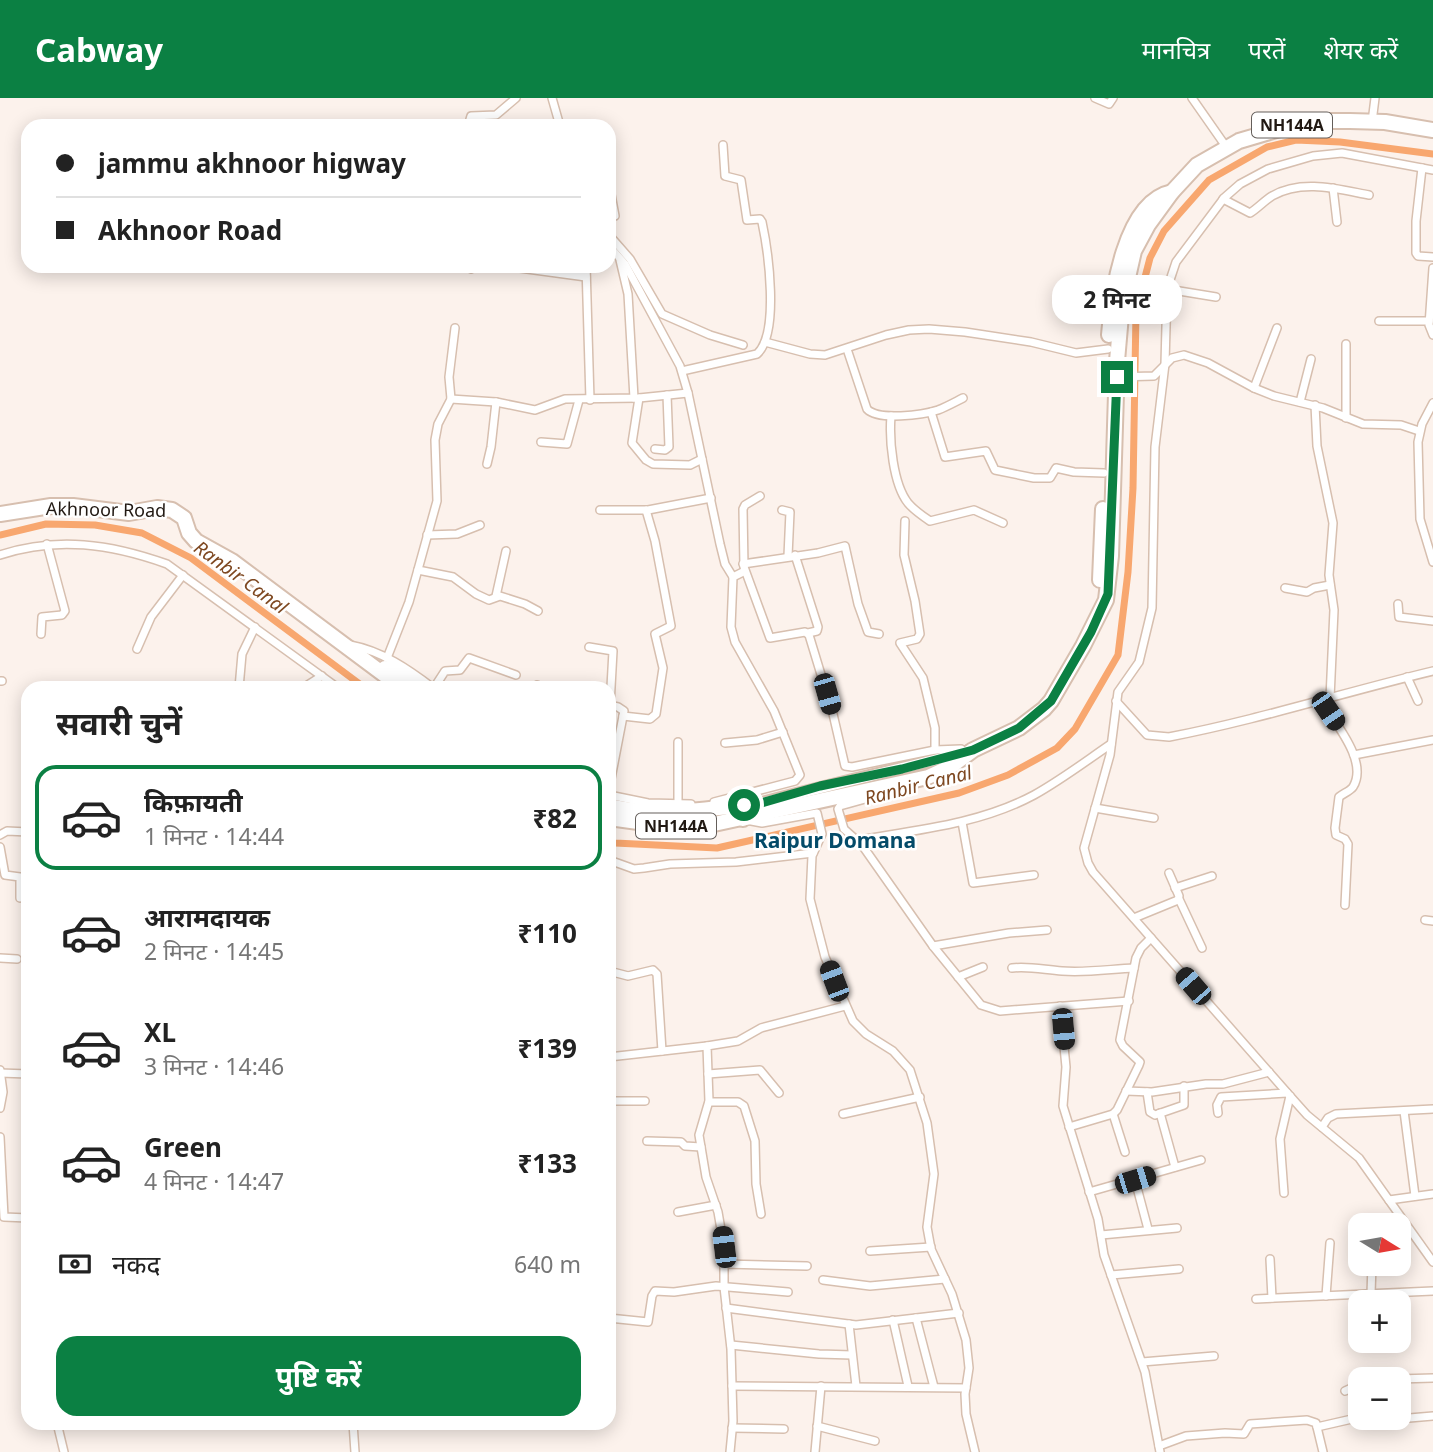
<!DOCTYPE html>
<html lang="hi">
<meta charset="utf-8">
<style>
:root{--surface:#fff;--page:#f2f2f2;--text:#222;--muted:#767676;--line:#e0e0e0;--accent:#0b8043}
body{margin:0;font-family:"Noto Sans","Noto Sans Devanagari",sans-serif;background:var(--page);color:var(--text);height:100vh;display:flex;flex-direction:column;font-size:26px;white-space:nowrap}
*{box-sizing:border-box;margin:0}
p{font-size:23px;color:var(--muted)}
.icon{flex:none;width:38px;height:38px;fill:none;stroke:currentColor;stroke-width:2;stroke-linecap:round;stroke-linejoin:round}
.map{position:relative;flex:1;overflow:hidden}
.drawer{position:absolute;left:21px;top:583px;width:595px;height:749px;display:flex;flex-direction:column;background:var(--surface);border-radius:21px;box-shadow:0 4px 18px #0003}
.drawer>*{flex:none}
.banner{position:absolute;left:21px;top:21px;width:595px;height:154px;border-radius:21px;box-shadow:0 4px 18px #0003;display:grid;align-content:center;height:154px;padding:0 35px;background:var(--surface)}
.needle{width:46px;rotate:101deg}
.fabs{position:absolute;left:1348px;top:1115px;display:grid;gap:14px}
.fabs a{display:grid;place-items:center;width:63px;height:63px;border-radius:14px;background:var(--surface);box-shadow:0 4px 18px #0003;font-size:35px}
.end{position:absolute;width:32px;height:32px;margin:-16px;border:9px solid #0b8043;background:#fff;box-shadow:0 0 0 4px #fff}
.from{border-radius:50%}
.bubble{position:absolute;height:49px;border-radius:21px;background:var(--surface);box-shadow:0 4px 18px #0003;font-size:23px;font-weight:700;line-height:49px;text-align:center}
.car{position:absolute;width:21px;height:42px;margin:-21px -10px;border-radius:9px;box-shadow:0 0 5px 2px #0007;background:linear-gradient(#222 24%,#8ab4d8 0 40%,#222 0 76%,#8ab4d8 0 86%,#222 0)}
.banner b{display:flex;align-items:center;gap:24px;height:66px;font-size:26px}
.banner b+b{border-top:2px solid var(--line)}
.banner i{width:18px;height:18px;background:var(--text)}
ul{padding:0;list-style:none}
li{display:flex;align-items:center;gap:21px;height:105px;margin:0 14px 10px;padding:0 21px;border:4px solid transparent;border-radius:21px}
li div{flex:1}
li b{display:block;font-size:26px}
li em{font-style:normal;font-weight:700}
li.current{border-color:var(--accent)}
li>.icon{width:63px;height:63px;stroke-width:1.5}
h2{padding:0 35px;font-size:32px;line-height:84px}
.pay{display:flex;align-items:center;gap:18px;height:77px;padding:0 35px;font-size:26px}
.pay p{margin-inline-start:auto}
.button{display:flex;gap:14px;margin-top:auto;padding:14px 35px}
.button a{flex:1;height:80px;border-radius:21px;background:var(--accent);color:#fff;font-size:28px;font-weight:700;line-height:80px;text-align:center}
header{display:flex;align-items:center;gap:42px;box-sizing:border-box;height:98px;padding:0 35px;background:var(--accent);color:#fff}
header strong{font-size:33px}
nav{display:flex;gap:38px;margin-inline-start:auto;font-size:24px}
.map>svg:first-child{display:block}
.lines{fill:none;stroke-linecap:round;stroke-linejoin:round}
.canal{stroke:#f8a76f;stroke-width:7}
.street-casing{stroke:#d7bfaf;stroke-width:10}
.primary-casing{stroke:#d7bfaf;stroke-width:14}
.highway-casing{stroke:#d7bfaf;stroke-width:18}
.street{stroke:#fff;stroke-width:7}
.primary{stroke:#fff;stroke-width:10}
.highway{stroke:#fff;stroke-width:14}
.route{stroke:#0b8043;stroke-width:9}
.labels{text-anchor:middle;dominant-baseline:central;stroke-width:5;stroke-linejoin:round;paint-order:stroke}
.shield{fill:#fff;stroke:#645e5a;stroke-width:2}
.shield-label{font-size:16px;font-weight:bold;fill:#211913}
.street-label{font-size:18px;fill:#211913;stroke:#fff}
.water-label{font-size:19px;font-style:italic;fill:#7e4821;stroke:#fff}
.quarter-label{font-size:21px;font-weight:bold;fill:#044b69;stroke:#fff}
</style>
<header>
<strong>Cabway</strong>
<nav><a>मानचित्र</a><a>परतें</a><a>शेयर करें</a></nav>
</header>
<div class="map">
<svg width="1433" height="1354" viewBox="0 0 1433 1354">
<rect width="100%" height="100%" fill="#fcf2ec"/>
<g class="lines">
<g class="canal">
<polyline points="0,437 46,426 95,427 142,435 191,460 365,590"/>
<polyline points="609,743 615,745 717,750 959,695 1008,677 1057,650 1075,631 1118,557 1128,474 1133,390 1136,214 1150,160 1164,133 1209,82 1267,49 1296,42 1340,44 1433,56"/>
</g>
<g class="street-casing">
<g id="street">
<polyline points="552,0 560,28"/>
<polyline points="1095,0 1109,6 1113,0"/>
<polyline points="1192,0 1227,50"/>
<polyline points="1372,24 1375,0"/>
<polyline points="468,28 471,18 496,17 516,0"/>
<polyline points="1422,70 1416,123 1416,155 1418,158 1433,159"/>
<polyline points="1433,72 1342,55 1313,58 1268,71 1240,86 1224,100 1176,164 1167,191 1165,266 1155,349 1152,510 1139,564 1118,594 1110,657 1084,750 1088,765 1093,774 1290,998 1307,1017 1359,1060 1433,1164"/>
<polyline points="609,86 615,118"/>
<polyline points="1333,90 1337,124"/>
<path d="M1223,101L1250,115C1258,110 1264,103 1272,98C1302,81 1337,91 1369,97"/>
<polyline points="609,137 630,161 662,216 710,237 743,247"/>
<polyline points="609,148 625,166 680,268 688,295 720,446 725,466 733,479"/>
<polyline points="620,162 628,196 634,300"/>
<polyline points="505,168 586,179"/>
<polyline points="586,168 590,302"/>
<polyline points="1433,170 1429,227 1433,237"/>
<polyline points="471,171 476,168"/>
<polyline points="1167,191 1216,199"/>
<polyline points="1379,223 1429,223"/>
<polyline points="765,244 810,256 825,257 886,237 909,232 929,231 965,234 1031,244 1076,255 1108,251"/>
<polyline points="1346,246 1346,320"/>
<path d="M847,251L867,311C878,323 923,317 938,312C946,309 955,304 963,300"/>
<path d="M682,273L757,256C780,235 768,152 762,124L760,121L747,122L741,82L725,78L723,47"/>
<polyline points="1117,279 1154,278 1172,260 1184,257 1208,265 1254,290 1274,298 1323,310 1363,326 1401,327 1419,333"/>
<polyline points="1254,290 1277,230"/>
<polyline points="639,300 632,345 646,362 653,366 690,367 702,361"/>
<polyline points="451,301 496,304 535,312 565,301 639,300 688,295"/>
<polyline points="1300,304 1311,261"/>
<polyline points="1433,305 1422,326 1418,344 1420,421 1433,464"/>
<polyline points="1315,307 1317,348 1333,425 1329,477 1334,512 1330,600"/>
<polyline points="931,314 945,359 986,353 995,372 1034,380 1050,380 1056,370 1074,374 1104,375"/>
<path d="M891,318C889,342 893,386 908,405C913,411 924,419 930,423L974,412L1003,425"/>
<polyline points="541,344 567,346 579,302"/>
<polyline points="655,351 665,352 669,349 667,297"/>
<polyline points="487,366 491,349 496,304"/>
<polyline points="760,398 745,407 743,411 744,469 770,540 805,534 809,537 833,616 845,668 852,669 935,652 961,651"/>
<polyline points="600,412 648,412 711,400"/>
<polyline points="782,412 790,414 788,458"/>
<polyline points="905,423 904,457 915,503 920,536 917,541 900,545 923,580 935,630 935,652"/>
<polyline points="427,437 457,436 480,427"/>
<path d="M0,457C57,438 111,446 167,466L338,590"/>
<polyline points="795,457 818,529 817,533 808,535"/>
<polyline points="743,466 818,455 845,448 858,506 868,534 879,536"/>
<polyline points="418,472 453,479 476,496 489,502 500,498 525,506 538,513"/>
<polyline points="1285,490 1307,494 1314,490 1330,487"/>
<polyline points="496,498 506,453"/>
<polyline points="1398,506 1399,519 1433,523"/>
<polyline points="41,536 42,519 62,517 65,513 47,446"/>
<path d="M350,547C382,553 408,571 433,590"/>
<polyline points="589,549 613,553 610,607"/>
<polyline points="137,551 151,519 183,477"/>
<polyline points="387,560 409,504 437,403 435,342 438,326 451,301 449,279 455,230"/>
<polyline points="1407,579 1418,603"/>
<polyline points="0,583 2,583"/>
<polyline points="537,587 543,590"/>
<polyline points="239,590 242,556 255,529"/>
<polyline points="303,590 322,578"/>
<polyline points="434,590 445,573 460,572 469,560 516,577"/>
<path d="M1321,602C1334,624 1369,663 1353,689C1350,693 1344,695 1339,699L1335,730L1336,737L1345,741L1348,746L1345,807"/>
<path d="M1116,603L1147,637L1169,639C1258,622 1345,594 1433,573"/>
<polyline points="609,607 618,609 624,613 609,691"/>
<polyline points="623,618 650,621 656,616 663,570 655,536 671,528 655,443 646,412"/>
<polyline points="678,644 678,706"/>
<polyline points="725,645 757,642 783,634"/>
<polyline points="1354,657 1433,642"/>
<polyline points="894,693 840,708 838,711 844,731 862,747 933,848 981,907 1000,913 1129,903"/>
<polyline points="609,697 648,705 691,706"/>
<polyline points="714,704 795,683 800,677 774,613 735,544 731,529 733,479 745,473"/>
<polyline points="1095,710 1154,720"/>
<polyline points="746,722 762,725 817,715 822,736 812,758 810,801 825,859 853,923 866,936 893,953 910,972 927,1025 934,1076 927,1129 931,1151 952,1196 966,1242 969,1270 965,1296 966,1316 975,1354"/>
<polyline points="962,724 973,785 1034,777"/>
<polyline points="0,737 7,733 28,734"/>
<path d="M858,742C917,732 980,726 1034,697C1061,682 1086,663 1111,646"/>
<polyline points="0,749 5,777 20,779 20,800"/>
<polyline points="609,762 634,771 644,770 670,766 736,764 813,755"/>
<polyline points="1175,790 1212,778"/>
<polyline points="1179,801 1202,850"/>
<polyline points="1134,820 1178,802 1179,798 1169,775"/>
<polyline points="1425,822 1433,823"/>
<polyline points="933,848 1009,835 1047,832"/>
<polyline points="0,860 17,861"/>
<path d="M1012,870C1030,868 1045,872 1062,873C1086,875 1111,871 1134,870"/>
<polyline points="609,873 628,878 653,872 657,876 662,953"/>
<polyline points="958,879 983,869"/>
<polyline points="1060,908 1066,969 1063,1008 1098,1121 1104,1157 1145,1274 1160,1354"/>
<polyline points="609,959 707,948"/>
<polyline points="0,972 3,994 0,1010"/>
<polyline points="0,975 28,976"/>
<polyline points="708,976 760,972 779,995"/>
<polyline points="1126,993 1152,994 1206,986 1223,986 1269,974"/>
<polyline points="1147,994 1150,1014 1155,1017 1184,1007 1184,988"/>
<polyline points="609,1003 645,1003"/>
<polyline points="709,1004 738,1004 744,1008 755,1043 756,1086 761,1116"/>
<polyline points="1404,1013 1415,1098"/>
<polyline points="1160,1015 1175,1069"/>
<polyline points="1218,1015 1217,1007 1221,999 1287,995"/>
<polyline points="843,1016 920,999"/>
<polyline points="1113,1016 1125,1054"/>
<polyline points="1069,1029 1113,1016 1117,1012 1139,967 1140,964 1123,948 1120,942 1136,860 1141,850 1151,840"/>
<polyline points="1322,1029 1328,1020 1336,1016 1433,1011"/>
<polyline points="0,1039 4,1119 28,1120"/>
<polyline points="647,1043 681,1044 685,1048 701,1049"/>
<polyline points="1135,1082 1148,1131"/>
<polyline points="1089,1094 1201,1062"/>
<polyline points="1284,1095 1280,1041 1290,998"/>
<polyline points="1389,1102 1433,1096"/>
<polyline points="678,1114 716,1107"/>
<polyline points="1101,1137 1177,1130"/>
<polyline points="870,1153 931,1149"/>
<polyline points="1270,1161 1272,1200"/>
<polyline points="724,1166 807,1168"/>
<polyline points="1111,1177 1179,1171"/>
<polyline points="823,1182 870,1188 945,1181"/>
<polyline points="1371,1196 1372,1166"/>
<polyline points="1326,1198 1330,1145"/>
<polyline points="1256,1201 1433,1193"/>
<polyline points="726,1210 856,1227 959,1215"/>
<polyline points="609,1220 648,1224 652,1198 655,1193 674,1194 716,1188 788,1194"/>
<polyline points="916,1220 934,1289"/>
<polyline points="893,1222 908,1288"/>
<polyline points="849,1226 856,1288"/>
<polyline points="731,1247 819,1256 852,1257"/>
<polyline points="1142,1264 1214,1258"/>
<polyline points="1398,1281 1433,1280"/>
<polyline points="732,1288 966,1290"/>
<polyline points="1345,1293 1360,1286"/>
<polyline points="57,1325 64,1354"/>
<polyline points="353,1325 355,1354"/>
<polyline points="817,1328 875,1343"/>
<polyline points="1317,1329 1352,1321 1374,1323 1433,1318"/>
<polyline points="732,1330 784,1331"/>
<polyline points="1159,1348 1186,1338 1225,1335 1244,1336 1250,1326 1307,1322 1316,1325 1323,1354"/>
<polyline points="730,1354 733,1323 731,1251 724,1189 724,1149 718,1114 706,1079 699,1037 709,1003 707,948 738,943 761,930 845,908"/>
<polyline points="815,1354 821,1288"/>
</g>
</g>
<g class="primary-casing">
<path id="primary" d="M744,710C819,689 894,673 969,653"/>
</g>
<g class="highway-casing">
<g id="highway">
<path d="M1109,237C1112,196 1124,104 1172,94"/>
<polyline points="0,416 51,408 73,408 129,415 157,410 172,412 184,420 189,435 196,443 232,463 402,590"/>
<polyline points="1100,482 1103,411"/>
<polyline points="385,570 402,577 420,590"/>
<path d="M609,708C655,718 698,713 744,707L743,721"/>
<polyline points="609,720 660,727 714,726 928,679 950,669 973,652 1019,630 1044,611 1051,603 1083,548 1106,502 1111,458 1117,263 1122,206 1134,153 1148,127 1172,94 1197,67 1239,43 1290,28 1326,23 1350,23 1385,24 1433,32"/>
</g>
</g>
<use href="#street" class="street"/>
<use href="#primary" class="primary"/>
<use href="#highway" class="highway"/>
</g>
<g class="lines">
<polyline class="route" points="744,707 744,710 820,688 902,671 973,652 1019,630 1051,603 1091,534 1108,496 1117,279"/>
</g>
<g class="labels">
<g class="shield">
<rect x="1252" y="14.5" width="80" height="25" rx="5"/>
<rect x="636" y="715.5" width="80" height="25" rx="5"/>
</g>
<g class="shield-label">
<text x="1292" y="27">NH144A</text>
<text x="676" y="728">NH144A</text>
</g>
<g class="street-label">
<text transform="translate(106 411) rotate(1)">Akhnoor Road</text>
</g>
<g class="water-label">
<text transform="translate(241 479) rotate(36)">Ranbir Canal</text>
<text transform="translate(918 687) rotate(-14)">Ranbir Canal</text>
</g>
<g class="quarter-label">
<text x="835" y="742">Raipur Domana</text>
</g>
</g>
</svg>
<div class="fabs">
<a><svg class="needle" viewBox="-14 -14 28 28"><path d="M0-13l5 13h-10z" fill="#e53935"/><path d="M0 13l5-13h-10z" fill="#767676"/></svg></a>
<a>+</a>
<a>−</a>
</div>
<i class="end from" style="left:744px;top:707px"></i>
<i class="end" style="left:1117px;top:279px"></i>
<div class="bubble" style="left:1052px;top:177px;width:130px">2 मिनट</div>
<i class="car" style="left:827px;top:596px;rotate:164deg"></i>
<i class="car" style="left:1328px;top:613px;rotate:146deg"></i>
<i class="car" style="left:834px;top:883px;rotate:339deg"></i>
<i class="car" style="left:1193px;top:888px;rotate:319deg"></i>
<i class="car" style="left:1063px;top:931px;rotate:175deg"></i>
<i class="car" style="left:1135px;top:1082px;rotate:73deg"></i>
<i class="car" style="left:724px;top:1149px;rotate:353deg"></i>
<div class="banner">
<b><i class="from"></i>jammu akhnoor higway</b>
<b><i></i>Akhnoor Road</b>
</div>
<section class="drawer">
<h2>सवारी चुनें</h2>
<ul>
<li class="current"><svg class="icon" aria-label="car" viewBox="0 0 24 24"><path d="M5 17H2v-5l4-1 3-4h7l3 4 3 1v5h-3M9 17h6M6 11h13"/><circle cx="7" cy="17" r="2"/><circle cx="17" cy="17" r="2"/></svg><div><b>किफ़ायती</b><p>1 मिनट · 14:44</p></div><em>₹82</em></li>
<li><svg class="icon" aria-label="car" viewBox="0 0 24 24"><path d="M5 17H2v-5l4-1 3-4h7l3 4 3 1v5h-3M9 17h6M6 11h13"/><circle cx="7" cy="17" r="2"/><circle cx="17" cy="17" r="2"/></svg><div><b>आरामदायक</b><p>2 मिनट · 14:45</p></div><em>₹110</em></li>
<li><svg class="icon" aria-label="car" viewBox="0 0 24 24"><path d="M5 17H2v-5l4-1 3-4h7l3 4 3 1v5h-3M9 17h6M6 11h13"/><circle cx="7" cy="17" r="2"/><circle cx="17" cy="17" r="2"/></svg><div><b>XL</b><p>3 मिनट · 14:46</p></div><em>₹139</em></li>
<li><svg class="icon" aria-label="car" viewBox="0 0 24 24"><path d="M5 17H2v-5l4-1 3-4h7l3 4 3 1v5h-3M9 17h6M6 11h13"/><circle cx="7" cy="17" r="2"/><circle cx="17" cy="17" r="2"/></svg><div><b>Green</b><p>4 मिनट · 14:47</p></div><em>₹133</em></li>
</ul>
<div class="pay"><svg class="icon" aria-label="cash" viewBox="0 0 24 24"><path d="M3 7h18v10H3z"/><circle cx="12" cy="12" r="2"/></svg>नकद<p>640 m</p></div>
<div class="button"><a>पुष्टि करें</a></div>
</section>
</div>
